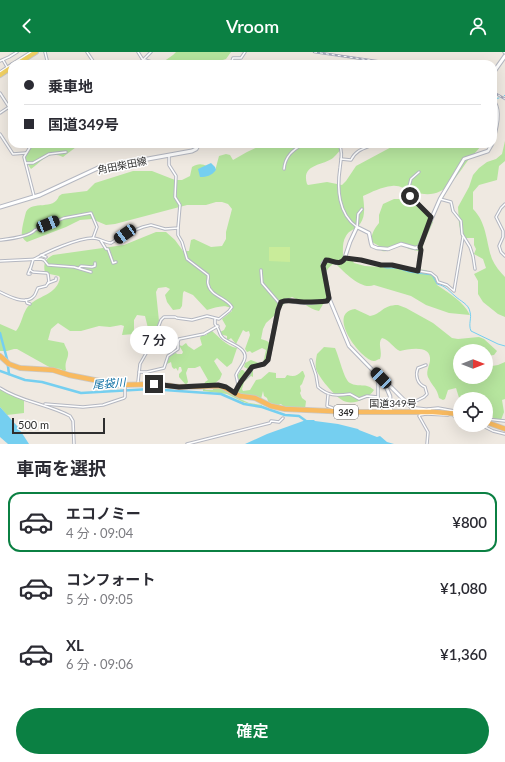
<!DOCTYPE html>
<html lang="ja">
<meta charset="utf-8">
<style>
:root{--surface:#fff;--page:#f7f7f7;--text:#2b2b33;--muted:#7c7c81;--line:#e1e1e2;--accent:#0b8043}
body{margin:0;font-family:Lato,"Noto Sans JP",sans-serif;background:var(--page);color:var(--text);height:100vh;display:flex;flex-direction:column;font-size:15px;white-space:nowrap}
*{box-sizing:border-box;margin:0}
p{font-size:13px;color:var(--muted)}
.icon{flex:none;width:22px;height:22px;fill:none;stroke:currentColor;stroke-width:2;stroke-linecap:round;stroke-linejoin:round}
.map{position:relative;height:392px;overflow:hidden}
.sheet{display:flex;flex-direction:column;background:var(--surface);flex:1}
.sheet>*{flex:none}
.top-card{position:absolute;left:8px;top:8px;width:489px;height:88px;border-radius:12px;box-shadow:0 4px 16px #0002;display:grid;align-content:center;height:88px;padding:0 16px;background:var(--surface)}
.needle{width:26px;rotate:90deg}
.fabs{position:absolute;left:453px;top:292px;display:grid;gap:8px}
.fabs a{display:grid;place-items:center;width:40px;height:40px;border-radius:50%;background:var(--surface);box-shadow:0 4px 16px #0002;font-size:20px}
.scale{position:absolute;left:12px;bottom:10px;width:93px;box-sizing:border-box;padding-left:4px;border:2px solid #2e2e2e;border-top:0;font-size:11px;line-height:14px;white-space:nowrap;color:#2e2e2e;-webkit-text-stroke:3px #fff;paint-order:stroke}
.end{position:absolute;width:18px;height:18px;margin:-9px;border:5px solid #2e2e2e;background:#fff;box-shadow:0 0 0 2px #fff}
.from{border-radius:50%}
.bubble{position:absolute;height:28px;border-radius:14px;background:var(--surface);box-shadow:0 4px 16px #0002;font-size:13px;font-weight:600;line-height:28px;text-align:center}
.car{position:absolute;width:12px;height:24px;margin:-12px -6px;border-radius:5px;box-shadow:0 0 3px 1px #0007;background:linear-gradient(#222 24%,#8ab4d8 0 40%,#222 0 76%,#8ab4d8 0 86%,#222 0)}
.top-card b{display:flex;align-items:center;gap:14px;height:38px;font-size:15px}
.top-card b+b{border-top:1px solid var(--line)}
.top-card i{width:10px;height:10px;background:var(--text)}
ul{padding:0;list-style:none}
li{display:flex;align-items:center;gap:12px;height:60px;margin:0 8px 6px;padding:0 8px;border:2px solid transparent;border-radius:12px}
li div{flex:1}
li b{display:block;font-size:15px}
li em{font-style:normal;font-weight:600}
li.current{border-color:var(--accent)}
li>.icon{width:36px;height:36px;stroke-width:1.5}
h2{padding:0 16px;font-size:18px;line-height:48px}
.action{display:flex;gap:8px;margin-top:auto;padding:8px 16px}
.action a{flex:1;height:46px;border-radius:24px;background:var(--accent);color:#fff;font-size:16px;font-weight:600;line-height:46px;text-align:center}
header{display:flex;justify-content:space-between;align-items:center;height:52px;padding:0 16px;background:var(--accent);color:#fff;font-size:18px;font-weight:600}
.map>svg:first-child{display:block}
.green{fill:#b6e59e}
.pitch{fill:#c9ec9a}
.water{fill:#75cff0}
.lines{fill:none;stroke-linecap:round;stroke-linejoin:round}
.stream{stroke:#75cff0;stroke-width:1}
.river{stroke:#75cff0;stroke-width:2.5}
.minor-casing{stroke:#b4b7c1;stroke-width:3.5}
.tertiary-casing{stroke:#b4b7c1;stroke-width:4.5}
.secondary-casing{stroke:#b4b7c1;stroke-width:5}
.primary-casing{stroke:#c9c9c9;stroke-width:6}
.trunk-casing{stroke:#c9c9c9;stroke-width:6}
.minor{stroke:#fff;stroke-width:1.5}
.tertiary{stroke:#fff;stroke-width:2.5}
.secondary{stroke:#fff;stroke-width:3}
.primary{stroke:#f2d163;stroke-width:4}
.trunk{stroke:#f8ba60;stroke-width:4.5}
.rail-casing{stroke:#a3a6b8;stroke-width:2.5}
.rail{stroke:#fff;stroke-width:1;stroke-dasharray:3;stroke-linecap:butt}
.route{stroke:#2e2e2e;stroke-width:5}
.labels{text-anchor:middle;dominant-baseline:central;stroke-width:3;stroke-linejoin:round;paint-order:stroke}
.shield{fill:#fff;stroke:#6d6d6d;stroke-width:1}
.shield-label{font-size:9px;font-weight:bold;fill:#2e2e2e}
.street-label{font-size:10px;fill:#2e2e2e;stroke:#fff}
.water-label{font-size:11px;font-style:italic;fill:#0d6fa3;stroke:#fff}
</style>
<header><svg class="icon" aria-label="back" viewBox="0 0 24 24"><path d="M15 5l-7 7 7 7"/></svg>Vroom<svg class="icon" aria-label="person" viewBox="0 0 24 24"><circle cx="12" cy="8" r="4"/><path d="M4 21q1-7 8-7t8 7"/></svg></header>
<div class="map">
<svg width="505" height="392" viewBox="0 0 505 392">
<rect width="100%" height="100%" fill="#efe9e1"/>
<g class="green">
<polygon points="176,0 231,0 226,7 210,12 160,12 173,3"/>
<path d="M505,89V109L499,114L497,128L479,133L473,140V157C487,171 486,190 492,207C495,214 500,220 505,225V265L498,262L483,250L478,242V229L474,222L486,216L483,207L474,202L476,197L474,193V186H462L459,172L458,155L469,135L473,123L479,116L487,110L496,107L502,102Z"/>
<path d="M33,92H80L63,105C49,98 43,108 31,117L25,108L28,98Z"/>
<path d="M264,92H346C342,96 337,102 333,106C322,114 301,112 307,132L308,133L327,130L342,133L346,129L356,114L397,92H482C478,99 471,104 466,111C452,131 441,150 412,139C405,137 399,133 392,134C381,135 372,140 363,144C364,153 366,164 360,172C356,177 349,178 346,184C342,190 343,199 343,206L352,208L354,211L365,214L426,218L435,224L437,233C450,242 463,249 470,263L449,261L426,253L411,244L374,233C362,239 343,219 335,211C318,221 331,229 328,242C326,248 322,254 319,259C308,257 303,249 292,245L288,247L275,263L266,271L263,277L261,287L267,289L271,292C268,310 268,310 251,315L247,322L240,328L237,325L241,318H243L246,321L248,317L244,315L245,311L251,308L259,311L263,310L264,307L266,298L262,296L252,301L250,299L247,300L245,297L250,283L249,279L246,280L243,278L236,292L231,286L227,289V284L220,282V280L224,278L226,274L222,267L232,259L231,256C223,252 215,256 207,258L193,243L184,239L183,241L182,254L180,257L173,258L167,250L165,243L170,237L166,235L158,236L156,240L159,269L156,279L153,280L151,283L148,284L149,280L145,264L137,263L134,268V282L122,283L124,274L121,273L110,275L99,274L81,279H70L58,271L51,277L48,288L64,291C65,294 67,297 68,300C69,307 64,309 66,318L64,320L61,317L51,316L17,297H14L7,299H0V272L16,279C23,271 22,257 33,250C43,243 57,241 60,226L59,224L45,221C43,212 45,207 53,203L124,193L156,180H166L175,188L183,199H189L191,188L194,187L211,195L222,194L226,187V180L232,157L228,152L222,150H216L206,153H187L115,172L106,173L92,167L80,168L66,175L27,190C23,187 21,184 22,179C22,175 25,164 26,160C32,148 54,159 59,144L62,142L87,139L95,131L133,119H152L175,128H182L190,124L192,115C201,109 207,114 215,119L219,104L226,102L230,103L233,108L247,100Z"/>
<path d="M394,147H403L424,155L433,170L423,193V200L409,197L402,193C394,194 390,201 382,199L379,194L372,190C370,183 375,176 379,171V163L383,152Z"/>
<path d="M398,253L406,256L433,271L452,286L458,287L479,285L484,287L497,299L494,303L486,304V299H460V325H486V315L498,313L505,310V347L502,348L504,360L501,368L494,367L486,355V347H460V349L456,336L448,338L445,347L443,348L439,346C437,336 433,335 429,327C425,321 429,315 430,309C432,292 409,297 400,299C393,296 390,288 382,286C377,291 383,300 380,307C378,307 376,309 374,309C362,309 325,261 355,257L370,264C382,262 382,253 398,253Z"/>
<path d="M211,278C218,284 226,294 237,296L232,311L227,315L217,306L214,309L222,322L220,327L214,332L204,333L205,330L208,328L200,314L195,316H188L186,321L188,330L186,333L179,325V322L182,319L181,315H179L178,319L176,316L174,317L172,315L171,310L167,312C168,305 168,303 176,301L177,302H182L183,300L180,295L178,294L179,293L182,294L186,291L188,294L194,298L202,293L200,286L201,284L207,283V280Z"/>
<path d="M324,295L335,296C339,304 344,328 350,331C359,336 365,330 374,338C369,346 356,352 347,350C338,349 319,326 316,317C315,312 316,307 317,302Z"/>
<path d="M253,316V325L251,324L244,330L242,337L243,339L250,338L256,328L261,327L269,320L276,321V326H285L287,323C294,325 297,324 302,319H303L305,324L302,332L300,334L301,339L300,341L302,346L306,349L305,357L285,356L281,352L276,354L269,352L267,346L264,344L263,339L261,347L238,342V340C240,330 248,325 253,316Z"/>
<polygon points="213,335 220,335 237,343 238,346 249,351 262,353 262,355 243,350 227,342 203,339 203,336 206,338 213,338"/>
<polygon points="0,337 24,348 24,361 7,363 0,355"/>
</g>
<polygon class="pitch" points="269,195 290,195 290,210 269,209"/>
<g class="water">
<path d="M211,111L215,115L216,118C211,124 207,125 200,125L198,117Z"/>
<polygon points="0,355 18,375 29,392 8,392 0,385"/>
<polygon points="306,368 314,368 315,369 338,372 358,377 359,378 377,385 380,384 387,390 394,392 245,392 267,382"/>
</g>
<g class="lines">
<g class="stream">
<polyline points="504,44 505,43"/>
<polyline points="493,47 499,46"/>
<polyline points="347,207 357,208"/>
<path d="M380,213L386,216H397L409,220L432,223L437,232C446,234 449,239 455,244C460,249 469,252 470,260C472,266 468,272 471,279L498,292L505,294"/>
</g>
<g class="river">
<polyline points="0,281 7,307 9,322"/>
<polyline points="0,319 25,328 42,330 81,341 150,337 221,342 244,352 262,355 285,363 299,364 306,369"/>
</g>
<g class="minor-casing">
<g id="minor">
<polyline points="45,0 48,12"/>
<polyline points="87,0 95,12"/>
<polyline points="138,0 143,8"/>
<polyline points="504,0 505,1"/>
<polyline points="3,8 7,15"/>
<polyline points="143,8 151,0"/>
<polyline points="0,9 9,5 17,0"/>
<polyline points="12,12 31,0"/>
<polyline points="134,12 145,8 158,12"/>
<polyline points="231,12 233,6 241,6 245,0"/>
<polyline points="0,20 12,12"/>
<polyline points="0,41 9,55"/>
<polyline points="0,61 12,53"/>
<polyline points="0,82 13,102 26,101"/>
<polyline points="32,92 24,105 34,144"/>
<path d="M339,92C343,101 341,106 340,116C337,136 338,162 357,175"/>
<path d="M341,107L351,108C356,97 366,96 375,92"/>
<polyline points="26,111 33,111 49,102 66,100"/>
<path d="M284,117C285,104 293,98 303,92"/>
<polyline points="419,120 411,127 407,142 414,147 431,165"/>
<polyline points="440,147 451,150 453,159 461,169 462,182 470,195 473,204 475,217"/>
<polyline points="505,152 501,156 496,165 503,179 503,185 499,194 501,200 505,204"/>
<polyline points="357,175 358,162 362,157"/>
<path d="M0,188C9,187 29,185 35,178L64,166L91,161L97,175L93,186"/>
<polyline points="101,189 106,197 108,197 113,211 116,210"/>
<polyline points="41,203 46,205"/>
<polyline points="345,206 361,208 381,213 393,213 407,217 431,221 436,225 438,230 447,233 454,239 463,185"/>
<polyline points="0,209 41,207 44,208 48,213 74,215 91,220"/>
<polyline points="79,216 81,214 92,215 95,214 95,211"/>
<polyline points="30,217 28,222 30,222"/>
<polyline points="261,218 262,231 280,252"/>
<polyline points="418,219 421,201 420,195"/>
<polyline points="48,231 56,228 56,226"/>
<path d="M0,240C8,244 25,253 33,245C36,243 36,239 38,236L46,234L49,230L48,222L47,221L33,220L30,218L33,208C46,200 78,186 93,186C99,186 105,191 111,191L125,182L143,175L151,173L165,177L178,176L180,153L175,145L176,124L169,113V103"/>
<polyline points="26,248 27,251 30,252"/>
<path d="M215,267V272C220,276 218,282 223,286C230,292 250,296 244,309C242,314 238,318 236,323L238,332"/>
<polyline points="153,288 176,287"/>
<path d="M311,308L316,323L318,335C328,344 336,344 350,342L359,347L367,344L378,345"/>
<polyline points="139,320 147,320 164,316 168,304 178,297 178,290 179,287 204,282 218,274"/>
<polyline points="381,326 378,331 378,355 387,358"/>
<path d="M138,330L140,312L152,291L161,268L164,265H175L177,266L192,268L207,264L219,267L229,259L232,255C227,246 210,244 208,232C207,229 209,226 208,223L187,207L182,190L178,183V176"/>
<path d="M0,336C21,350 48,352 70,364L73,369L74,392"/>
<polyline points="328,343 327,354 338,358"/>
<polyline points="45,352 83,355 103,353 124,346 125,345 125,335"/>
<path d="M408,353L424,345L427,342L425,335C417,332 415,323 418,316L426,313"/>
<polyline points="428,357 438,356 460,360"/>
<polyline points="424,362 426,362 420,363 419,364 428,380 427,392"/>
<polyline points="426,362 448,363"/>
<polyline points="454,364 460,365"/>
<polyline points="486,367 505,369"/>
<polyline points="481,373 493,379 505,382"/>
<polyline points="187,392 270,371 271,369 279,370 283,366"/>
</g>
</g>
<g class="tertiary-casing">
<g id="tertiary">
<path d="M493,49C502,57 496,78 493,88"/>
<polyline points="386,334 390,334 412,356 430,358"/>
<path d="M235,341L239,331L248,323L252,315L264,312L268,308L278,257L281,251C286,247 291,249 297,250C306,252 318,250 327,249L329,246"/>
<polyline points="391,360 390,344 384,330 349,294 329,246 323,211 326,208 338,211 344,208 350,190 357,175 369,181 371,191 372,194 377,196 388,197 401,192 415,196 419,195 440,147 464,107 488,99 492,92"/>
</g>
</g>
<g class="secondary-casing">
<g id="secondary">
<polyline points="493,21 505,4"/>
<polyline points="0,155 40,143 98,116 192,99 196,97 199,92"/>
</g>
</g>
<g class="primary-casing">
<g id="primary">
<polyline points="17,12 36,0"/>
<polyline points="0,23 12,15"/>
</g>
</g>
<g class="trunk-casing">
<g id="trunk">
<polyline points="0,304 9,312 20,316 53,318 69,323 120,333 157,332 179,335 221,334 240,344 255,346 271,354 285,357 350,360 433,360 460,362"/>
<polyline points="486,370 505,377"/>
</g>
</g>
<use href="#minor" class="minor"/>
<use href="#tertiary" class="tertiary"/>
<use href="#secondary" class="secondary"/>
<use href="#primary" class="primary"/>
<use href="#trunk" class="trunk"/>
<g class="rail-casing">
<g id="rail">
<polyline points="314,0 397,12"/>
<polyline points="493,40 505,47"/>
</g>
</g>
<use href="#rail" class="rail"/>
</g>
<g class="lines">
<path class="route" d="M154,332L179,335L218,333L226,335L235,341C239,330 246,324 252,315L264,312L268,308L278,258L281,250C288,247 296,250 304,250C312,250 319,250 327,249L329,246L323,214L326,208C333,208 340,215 345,206L361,208L381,213H392L418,219L421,198L420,195L431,165L410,144"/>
</g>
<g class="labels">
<rect class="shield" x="334" y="353" width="24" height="14" rx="3"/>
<g class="shield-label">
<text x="346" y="360">349</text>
</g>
<g class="street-label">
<text transform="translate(122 113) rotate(-11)">角田柴田線</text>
<text x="393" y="351">国道349号</text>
</g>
<g class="water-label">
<text transform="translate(109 331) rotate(-4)">尾袋川</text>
</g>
</g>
</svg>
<div class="fabs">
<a><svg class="needle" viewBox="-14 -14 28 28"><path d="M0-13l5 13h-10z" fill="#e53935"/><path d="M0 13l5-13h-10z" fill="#7c7c81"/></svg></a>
<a><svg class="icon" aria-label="locate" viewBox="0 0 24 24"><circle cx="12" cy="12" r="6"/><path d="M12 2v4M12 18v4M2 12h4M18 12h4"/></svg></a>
</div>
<div class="scale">500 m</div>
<i class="end from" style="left:410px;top:144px"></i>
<i class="end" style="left:154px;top:332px"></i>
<div class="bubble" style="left:130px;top:274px;width:48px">7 分</div>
<i class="car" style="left:48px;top:172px;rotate:68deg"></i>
<i class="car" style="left:125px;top:182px;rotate:235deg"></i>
<i class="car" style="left:381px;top:326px;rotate:316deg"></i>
<div class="top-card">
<b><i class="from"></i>乗車地</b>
<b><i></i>国道349号</b>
</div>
</div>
<section class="sheet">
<h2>車両を選択</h2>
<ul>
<li class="current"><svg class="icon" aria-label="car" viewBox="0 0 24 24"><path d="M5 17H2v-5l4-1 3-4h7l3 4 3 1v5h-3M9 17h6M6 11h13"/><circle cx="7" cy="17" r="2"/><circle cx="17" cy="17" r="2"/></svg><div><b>エコノミー</b><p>4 分 · 09:04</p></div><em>¥800</em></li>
<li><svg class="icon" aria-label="car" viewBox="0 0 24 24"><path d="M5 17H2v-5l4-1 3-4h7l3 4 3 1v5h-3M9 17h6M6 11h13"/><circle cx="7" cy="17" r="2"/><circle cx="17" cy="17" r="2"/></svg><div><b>コンフォート</b><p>5 分 · 09:05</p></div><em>¥1,080</em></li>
<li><svg class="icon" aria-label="car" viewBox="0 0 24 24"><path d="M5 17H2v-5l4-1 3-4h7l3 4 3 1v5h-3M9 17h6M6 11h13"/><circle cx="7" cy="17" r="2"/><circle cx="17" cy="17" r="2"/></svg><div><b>XL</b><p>6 分 · 09:06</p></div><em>¥1,360</em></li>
</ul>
<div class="action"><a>確定</a></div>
</section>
